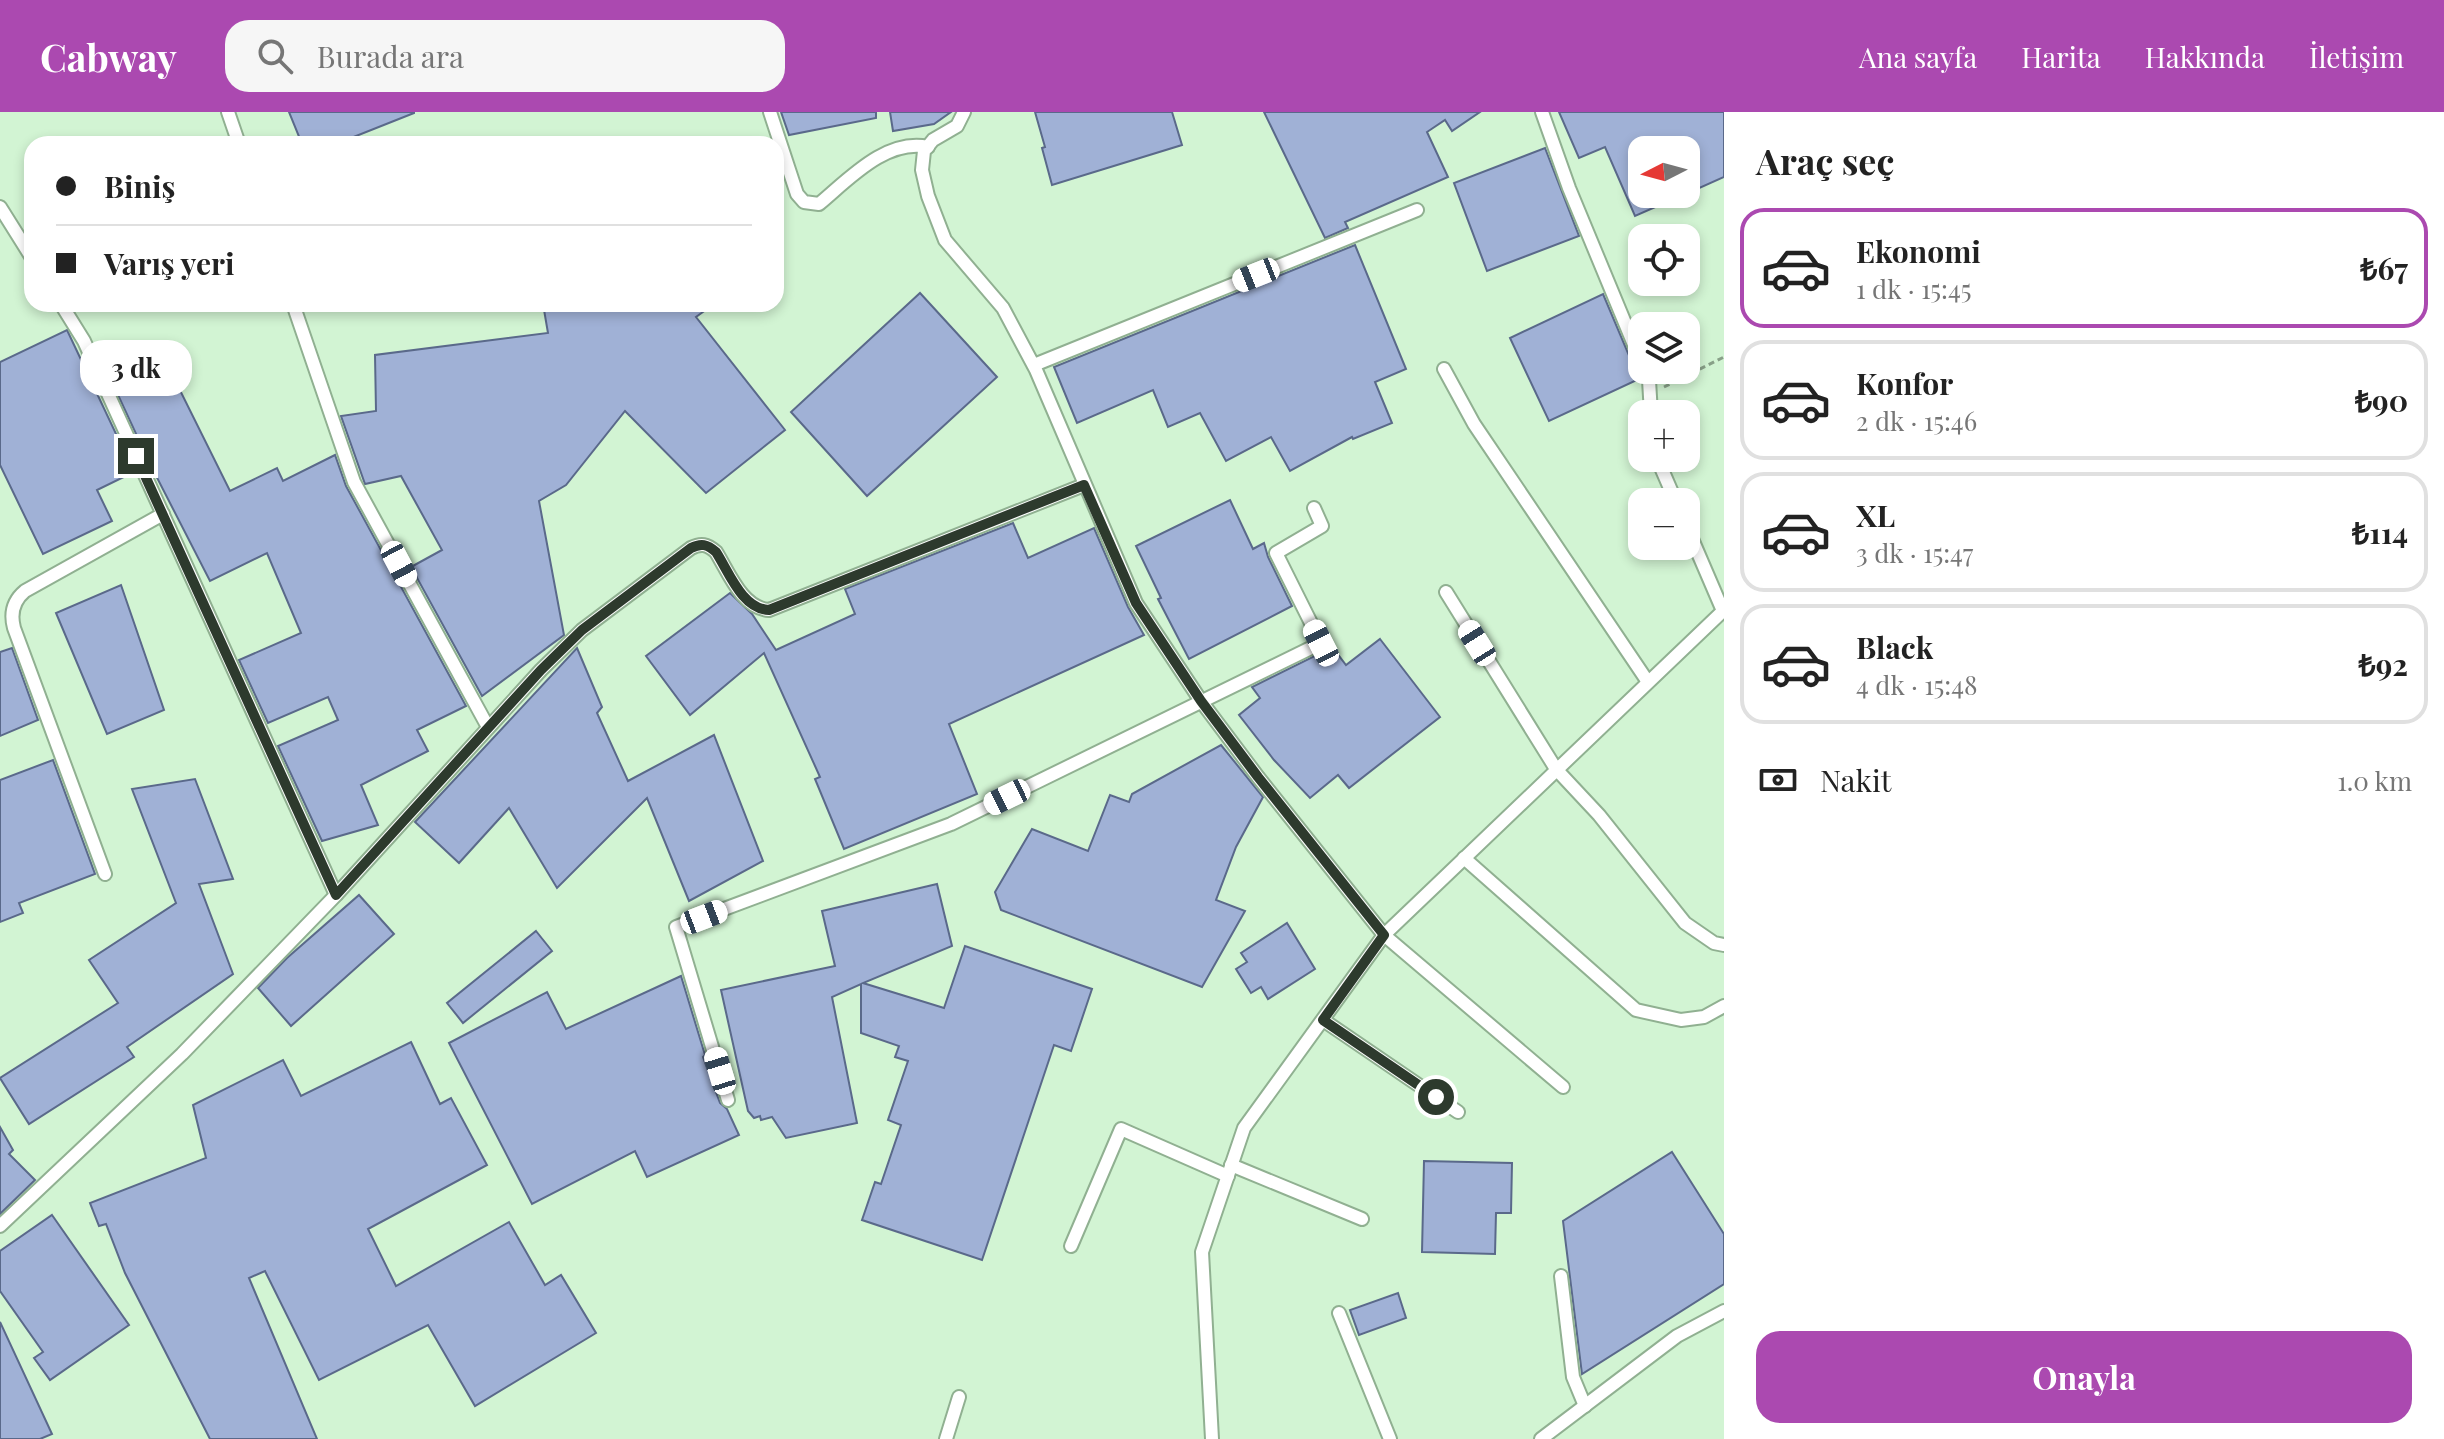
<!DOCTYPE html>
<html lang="tr">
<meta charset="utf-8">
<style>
:root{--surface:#fff;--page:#f6f6f6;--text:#222;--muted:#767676;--line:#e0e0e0;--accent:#ab49b0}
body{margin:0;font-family:"Playfair Display",serif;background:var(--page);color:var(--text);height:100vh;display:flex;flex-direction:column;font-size:30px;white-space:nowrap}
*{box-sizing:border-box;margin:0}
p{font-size:26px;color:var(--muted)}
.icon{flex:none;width:44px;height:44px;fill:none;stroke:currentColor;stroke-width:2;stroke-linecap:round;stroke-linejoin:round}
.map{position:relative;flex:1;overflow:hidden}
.panel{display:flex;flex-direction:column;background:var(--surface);width:720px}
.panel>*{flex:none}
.banner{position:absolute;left:24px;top:24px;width:760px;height:176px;border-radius:24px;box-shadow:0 4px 12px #0003;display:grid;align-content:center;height:176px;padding:0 32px;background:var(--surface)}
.needle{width:52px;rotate:264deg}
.buttons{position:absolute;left:1628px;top:24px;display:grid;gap:16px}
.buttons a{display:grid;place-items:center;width:72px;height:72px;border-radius:16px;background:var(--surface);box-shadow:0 4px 12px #0003;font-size:40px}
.end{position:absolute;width:36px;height:36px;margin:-18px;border:10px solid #2d3a2d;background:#fff;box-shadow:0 0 0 4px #fff}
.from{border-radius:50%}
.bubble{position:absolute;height:56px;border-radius:24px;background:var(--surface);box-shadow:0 4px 12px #0003;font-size:26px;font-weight:700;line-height:56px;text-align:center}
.car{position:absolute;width:24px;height:48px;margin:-24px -12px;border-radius:10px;box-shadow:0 0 6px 2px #0007;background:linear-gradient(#fff 24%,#345 0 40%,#fff 0 76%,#345 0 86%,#fff 0)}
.banner b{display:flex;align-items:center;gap:28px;height:76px;font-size:30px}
.banner b+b{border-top:2px solid var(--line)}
.banner i{width:20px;height:20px;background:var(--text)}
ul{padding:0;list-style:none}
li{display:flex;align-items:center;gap:24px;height:120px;margin:0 16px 12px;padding:0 16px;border:4px solid var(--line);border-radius:24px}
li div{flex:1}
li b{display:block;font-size:30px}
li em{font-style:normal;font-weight:700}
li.current{border-color:var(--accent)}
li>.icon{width:72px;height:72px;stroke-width:1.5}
h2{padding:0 32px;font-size:36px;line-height:96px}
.pay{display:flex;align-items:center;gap:20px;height:88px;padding:0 32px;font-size:30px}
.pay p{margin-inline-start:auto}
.button{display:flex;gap:16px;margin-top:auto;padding:16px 32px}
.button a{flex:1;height:92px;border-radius:24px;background:var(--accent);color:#fff;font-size:32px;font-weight:700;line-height:92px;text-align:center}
header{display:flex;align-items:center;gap:48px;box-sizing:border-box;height:112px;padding:0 40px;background:var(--accent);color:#fff}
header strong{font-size:38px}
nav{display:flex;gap:44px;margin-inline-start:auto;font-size:28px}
.search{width:560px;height:72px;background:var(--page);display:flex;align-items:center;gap:20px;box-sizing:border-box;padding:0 28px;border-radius:24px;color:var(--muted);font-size:30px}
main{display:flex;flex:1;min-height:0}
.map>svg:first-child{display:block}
.building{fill:#a0b1d6;stroke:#5a698a;stroke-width:2}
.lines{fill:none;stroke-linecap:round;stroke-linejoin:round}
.minor-casing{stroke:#90b091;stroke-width:16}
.path{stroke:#88a088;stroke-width:3;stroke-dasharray:6 4;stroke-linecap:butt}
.minor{stroke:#fff;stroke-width:12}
.route{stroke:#2d3a2d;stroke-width:10}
</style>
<header>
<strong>Cabway</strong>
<div class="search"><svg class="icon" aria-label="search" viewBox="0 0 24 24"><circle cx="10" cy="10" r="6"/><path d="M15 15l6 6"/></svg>Burada ara</div>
<nav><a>Ana sayfa</a><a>Harita</a><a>Hakkında</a><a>İletişim</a></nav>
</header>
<main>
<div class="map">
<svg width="1724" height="1327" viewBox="0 0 1724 1327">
<rect width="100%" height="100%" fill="#d2f4d3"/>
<g class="building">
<polygon points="289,0 414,0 414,1 336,32 302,32"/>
<polygon points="781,0 876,0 876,6 789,23"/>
<polygon points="890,0 951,0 934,12 893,19"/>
<polygon points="1035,0 1172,0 1182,33 1052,73 1042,36 1045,35"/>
<polygon points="1264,0 1480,0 1452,19 1445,8 1427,20 1448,65 1345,110 1348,116 1325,126"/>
<polygon points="1559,0 1724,0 1724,65 1686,82 1686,38 1642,38 1642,82 1685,82 1635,104 1605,35 1579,46"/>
<polygon points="1545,36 1579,124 1487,159 1454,71"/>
<polygon points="1355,133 1406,257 1375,270 1392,311 1353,327 1352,325 1290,359 1271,325 1226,349 1200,301 1168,315 1153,278 1077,311 1054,255"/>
<polygon points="920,181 997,265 867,384 791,300"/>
<polygon points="1603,182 1639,267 1549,309 1510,226"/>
<polygon points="543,192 714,192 696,205 785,318 706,381 625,299 566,373 539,389 564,523 482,584 411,455 442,438 401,364 365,372 341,304 376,299 375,243 548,221"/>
<polygon points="67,218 134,360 97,378 112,409 43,442 0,353 0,250"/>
<polygon points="157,232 230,379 277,356 283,369 335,343 346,374 466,594 417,618 428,639 361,673 378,713 322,729 278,634 338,608 328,585 268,611 239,548 301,521 267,441 210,469 150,352 106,257"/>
<polygon points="1230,388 1253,437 1264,431 1268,445 1292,494 1189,547 1158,487 1161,486 1136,434"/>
<polygon points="1013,411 1028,446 1094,416 1128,495 1144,523 949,612 977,682 844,737 815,667 820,665 764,541 690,603 646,544 730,481 752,502 776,538 855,502 845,477"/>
<polygon points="121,473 164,598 107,622 56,501"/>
<polygon points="1380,527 1440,605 1349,676 1338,663 1310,686 1274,648 1239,603 1260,586 1252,575 1325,539 1330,532 1346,553"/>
<polygon points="12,536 38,608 0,624 0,540"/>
<polygon points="577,536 602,595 597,601 628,669 714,623 763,749 689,789 647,686 557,776 509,696 459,751 415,710"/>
<polygon points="1221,633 1263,685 1236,735 1216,788 1245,799 1202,875 1001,798 995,780 1032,717 1088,739 1110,683 1129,690 1132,682"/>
<polygon points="53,648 95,762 19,791 23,801 0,810 0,668"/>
<polygon points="195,667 233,767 199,772 233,862 127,935 134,945 29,1012 0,966 118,891 89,848 176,791 132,677"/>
<polygon points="937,772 952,834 863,871 944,896 965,834 1092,877 1071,939 1054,933 982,1148 862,1108 875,1070 881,1072 901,1013 888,1008 908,949 895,945 899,934 861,921 861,872 832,885 857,1011 786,1026 772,1005 761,1008 760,1004 754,1006 748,999 721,878 835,854 822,799"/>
<polygon points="359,783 394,822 291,914 258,876 287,846"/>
<polygon points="1287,811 1315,857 1268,887 1261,875 1251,881 1236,857 1247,850 1241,841"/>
<polygon points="536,819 552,839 463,911 447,891"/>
<polygon points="681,864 705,943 703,945 720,991 727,997 739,1023 647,1065 635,1039 532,1092 449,931 547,880 566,917"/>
<polygon points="411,930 440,992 451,986 487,1053 368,1117 396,1174 509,1110 545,1173 561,1163 596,1221 475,1294 428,1213 319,1268 265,1159 249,1166 317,1327 210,1327 125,1161 106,1112 99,1114 90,1091 206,1046 193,993 283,948 301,984"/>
<polygon points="0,1015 13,1038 9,1042 35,1068 0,1102"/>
<polygon points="1672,1040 1724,1122 1724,1172 1582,1262 1563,1109"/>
<polygon points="1424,1049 1512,1051 1511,1101 1496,1101 1495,1142 1422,1140"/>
<polygon points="52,1103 129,1213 50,1268 34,1246 43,1240 0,1179 0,1139"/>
<polygon points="1398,1181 1406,1206 1359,1223 1350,1198"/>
<polygon points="0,1210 52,1322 40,1327 0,1327"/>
</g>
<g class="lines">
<g class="minor-casing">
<g id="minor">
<polyline points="228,0 239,32"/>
<path d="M770,0L797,82L804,90L819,92C848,68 886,26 928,35"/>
<polyline points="964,0 957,14 933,28 924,39 922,58 928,84 945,128 1003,196 1036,258 1136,491 1201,589 1258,665 1384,823 1563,975"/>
<polyline points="1542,0 1569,76 1642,252"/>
<polyline points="0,95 32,146"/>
<polyline points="61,192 84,229 336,783"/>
<polyline points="293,192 354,370 488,615"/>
<polyline points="1034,253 1417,98"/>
<polyline points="1444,257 1474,312 1648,570"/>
<polyline points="1645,258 1649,268 1651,302"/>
<polyline points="1657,346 1676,390"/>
<polyline points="1446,480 1556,657 1599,703 1685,811 1714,831 1724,833"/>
<polyline points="1464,746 1636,898 1681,908 1704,905 1724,894"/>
<path d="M105,762L14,516C10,501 13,489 25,479L163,402"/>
<polyline points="1323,908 1458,1000"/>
<polyline points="728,988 676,815 951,712 1321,531 1276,441 1322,414 1314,396"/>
<polyline points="1231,1053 1362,1107"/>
<path d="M0,1114L182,942L336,783L541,558L582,518L691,436C701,431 707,432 716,440C729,461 742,496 769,498L1084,373"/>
<polyline points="1071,1134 1121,1017 1228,1064"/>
<polyline points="1561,1164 1573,1265 1585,1294"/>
<polyline points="1339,1201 1390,1327"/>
<polyline points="946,1327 959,1285"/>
<polyline points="1212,1327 1202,1140 1244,1016 1384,823 1723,499 1686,413"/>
<polyline points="1541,1327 1677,1224 1724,1199"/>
</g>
</g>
<polyline class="path" points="1664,275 1724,245"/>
<use href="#minor" class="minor"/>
</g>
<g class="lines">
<path class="route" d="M136,344L336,783L541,558L582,518L691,436C701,431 707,432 716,440C729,460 742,497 769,498L1084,373L1136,491L1201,589L1258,665L1384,823L1323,908L1436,985"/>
</g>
</svg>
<div class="buttons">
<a><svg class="needle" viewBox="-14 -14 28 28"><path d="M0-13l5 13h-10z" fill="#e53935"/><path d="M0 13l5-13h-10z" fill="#767676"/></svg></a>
<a><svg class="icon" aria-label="locate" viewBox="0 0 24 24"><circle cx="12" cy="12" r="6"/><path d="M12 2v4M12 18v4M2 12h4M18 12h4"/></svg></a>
<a><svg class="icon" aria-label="layers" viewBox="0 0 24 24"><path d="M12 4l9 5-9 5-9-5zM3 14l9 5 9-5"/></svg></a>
<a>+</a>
<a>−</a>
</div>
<i class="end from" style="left:1436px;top:985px"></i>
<i class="end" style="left:136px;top:344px"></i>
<div class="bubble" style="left:80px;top:228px;width:112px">3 dk</div>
<i class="car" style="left:1256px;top:163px;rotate:248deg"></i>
<i class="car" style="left:399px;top:452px;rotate:152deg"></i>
<i class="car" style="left:1321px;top:531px;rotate:333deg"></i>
<i class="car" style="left:1477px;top:531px;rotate:328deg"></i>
<i class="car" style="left:1007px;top:685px;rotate:244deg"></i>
<i class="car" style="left:704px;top:805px;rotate:69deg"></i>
<i class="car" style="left:720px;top:959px;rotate:343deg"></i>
<div class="banner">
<b><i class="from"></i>Biniş</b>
<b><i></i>Varış yeri</b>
</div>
</div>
<section class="panel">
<h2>Araç seç</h2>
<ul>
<li class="current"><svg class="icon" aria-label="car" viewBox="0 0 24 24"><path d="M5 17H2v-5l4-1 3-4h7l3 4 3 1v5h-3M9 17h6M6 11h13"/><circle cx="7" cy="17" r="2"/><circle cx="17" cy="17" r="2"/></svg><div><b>Ekonomi</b><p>1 dk · 15:45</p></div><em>₺67</em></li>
<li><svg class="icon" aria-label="car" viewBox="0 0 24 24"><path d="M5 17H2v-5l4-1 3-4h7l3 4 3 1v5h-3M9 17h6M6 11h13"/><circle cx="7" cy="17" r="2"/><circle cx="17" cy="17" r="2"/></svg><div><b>Konfor</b><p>2 dk · 15:46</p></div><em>₺90</em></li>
<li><svg class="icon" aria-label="car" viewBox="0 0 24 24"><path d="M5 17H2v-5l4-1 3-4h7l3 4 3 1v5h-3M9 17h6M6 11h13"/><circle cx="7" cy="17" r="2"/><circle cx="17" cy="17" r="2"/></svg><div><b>XL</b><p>3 dk · 15:47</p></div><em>₺114</em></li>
<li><svg class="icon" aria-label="car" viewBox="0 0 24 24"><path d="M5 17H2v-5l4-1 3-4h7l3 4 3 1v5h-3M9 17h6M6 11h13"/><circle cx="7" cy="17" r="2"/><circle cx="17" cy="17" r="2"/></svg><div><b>Black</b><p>4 dk · 15:48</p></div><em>₺92</em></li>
</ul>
<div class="pay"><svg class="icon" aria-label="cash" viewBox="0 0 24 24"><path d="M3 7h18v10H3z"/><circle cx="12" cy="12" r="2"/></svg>Nakit<p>1.0 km</p></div>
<div class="button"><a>Onayla</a></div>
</section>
</main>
